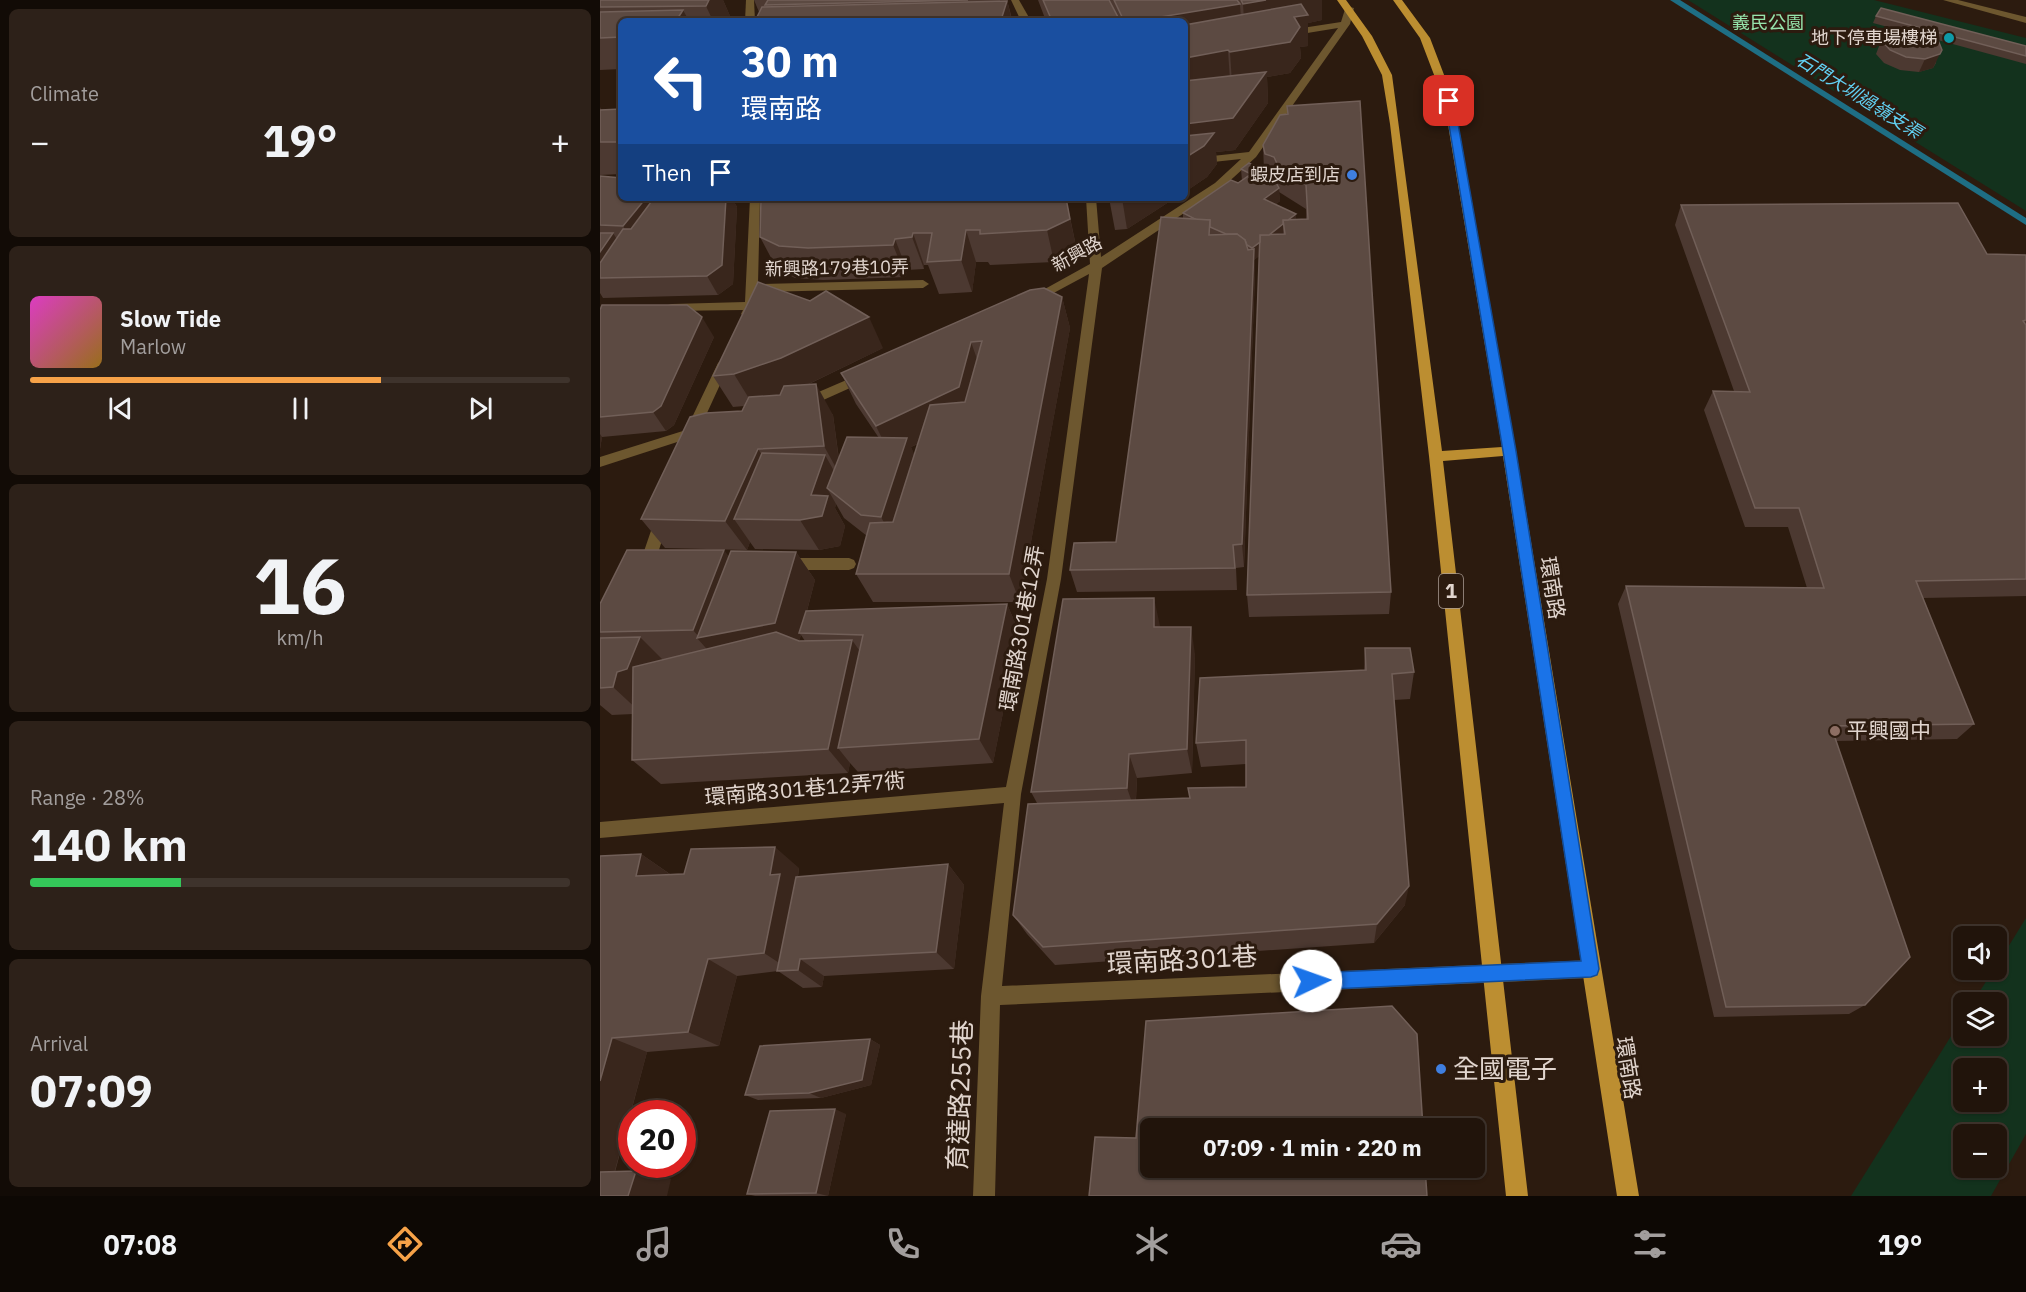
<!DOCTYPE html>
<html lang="en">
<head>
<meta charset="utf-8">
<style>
	:root { --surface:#21140b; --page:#2d2119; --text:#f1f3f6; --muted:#a29e9d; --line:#3e332c; --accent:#f6a248 }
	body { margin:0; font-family:"IBM Plex Sans","Noto Sans TC",sans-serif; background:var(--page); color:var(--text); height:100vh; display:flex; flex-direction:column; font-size:22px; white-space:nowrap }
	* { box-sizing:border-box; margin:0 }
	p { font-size:20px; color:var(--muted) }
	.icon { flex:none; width:33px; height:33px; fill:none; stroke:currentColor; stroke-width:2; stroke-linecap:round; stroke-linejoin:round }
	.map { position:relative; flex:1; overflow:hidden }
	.side { display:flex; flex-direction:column; gap:9px; padding:9px; background:#120b06; width:600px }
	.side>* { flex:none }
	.banner { position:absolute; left:18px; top:18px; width:570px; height:183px; border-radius:9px; box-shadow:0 2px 4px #0004,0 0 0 2px var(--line); background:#1a4fa0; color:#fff; overflow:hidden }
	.buttons { position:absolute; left:1353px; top:926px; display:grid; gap:12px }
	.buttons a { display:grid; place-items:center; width:54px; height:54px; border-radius:9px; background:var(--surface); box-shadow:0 2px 4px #0004,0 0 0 2px var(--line); font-size:30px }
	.speed { position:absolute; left:18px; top:1100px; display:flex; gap:12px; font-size:30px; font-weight:700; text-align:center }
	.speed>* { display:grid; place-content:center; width:78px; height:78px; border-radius:50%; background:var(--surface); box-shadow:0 2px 4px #0004,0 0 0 2px var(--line); line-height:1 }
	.speed .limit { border:9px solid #d22; background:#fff; color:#111 }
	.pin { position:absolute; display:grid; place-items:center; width:51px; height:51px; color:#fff; margin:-26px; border-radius:12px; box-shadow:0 3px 9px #0006 }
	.me { position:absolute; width:66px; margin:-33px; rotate:87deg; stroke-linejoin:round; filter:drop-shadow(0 0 4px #0008) }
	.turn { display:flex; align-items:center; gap:21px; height:126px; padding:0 24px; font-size:27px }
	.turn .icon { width:78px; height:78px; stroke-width:2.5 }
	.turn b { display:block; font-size:42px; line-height:51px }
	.then { display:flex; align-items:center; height:57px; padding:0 24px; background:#0003; gap:12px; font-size:22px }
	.big { font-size:45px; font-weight:700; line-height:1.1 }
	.side .tile { flex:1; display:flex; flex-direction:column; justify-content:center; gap:9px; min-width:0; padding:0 21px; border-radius:9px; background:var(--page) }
	.side .dial { align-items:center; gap:0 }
	.dial b { font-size:78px; line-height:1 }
	.song { display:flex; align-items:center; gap:18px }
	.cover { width:72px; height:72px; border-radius:9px; background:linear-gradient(135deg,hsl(310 70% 55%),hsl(40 70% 35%)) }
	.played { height:6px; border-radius:3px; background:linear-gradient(90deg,var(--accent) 65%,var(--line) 65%) }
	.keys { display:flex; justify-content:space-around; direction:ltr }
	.heat { display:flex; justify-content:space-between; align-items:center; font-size:33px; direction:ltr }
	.charge { height:9px; border-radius:4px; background:linear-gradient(90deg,#34c759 28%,var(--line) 0) }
	.trip { position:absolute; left:540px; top:1118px; width:345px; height:60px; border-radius:9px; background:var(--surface); box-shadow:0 2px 4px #0004,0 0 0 2px var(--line); font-weight:700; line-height:60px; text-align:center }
	.tab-bar { display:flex; height:96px; justify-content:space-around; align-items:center; background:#0d0804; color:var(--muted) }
	.tab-bar .icon { width:42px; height:42px }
	.tab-bar .current { color:var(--accent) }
	.tab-bar b { font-size:27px; color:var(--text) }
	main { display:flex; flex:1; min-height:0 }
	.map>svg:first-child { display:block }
	.green { fill:#13321d; fill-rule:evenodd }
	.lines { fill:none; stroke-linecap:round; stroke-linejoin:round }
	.stream { fill:#1e6e84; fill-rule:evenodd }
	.minor { fill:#6d572f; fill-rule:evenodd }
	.major { fill:#bc8e31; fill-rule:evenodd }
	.wall { fill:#4c3931; fill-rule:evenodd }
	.shaded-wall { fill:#39261c }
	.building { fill:#5c4a42; stroke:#715f58; stroke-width:1.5 }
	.route { fill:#1a73e8; stroke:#114b97; stroke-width:1.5 }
	.culture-dot { fill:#0f9aa8; stroke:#2c1b0f; stroke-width:2 }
	.shop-dot { fill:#3f7fe0; stroke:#2c1b0f; stroke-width:2 }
	.education-dot { fill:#8d6e63; stroke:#2c1b0f; stroke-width:2 }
	.labels { text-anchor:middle; stroke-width:6; stroke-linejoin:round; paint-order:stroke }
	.far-park-label { font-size:18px; fill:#96e5ac; stroke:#2c1b0f }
	.far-poi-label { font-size:18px; fill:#e1d5ce; stroke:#2c1b0f; text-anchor:end }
	.far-water-label { font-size:18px; font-style:italic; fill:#61d1f3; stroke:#2c1b0f }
	.far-street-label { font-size:18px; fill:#e1d5ce; stroke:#2c1b0f }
	.shield { fill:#2c1b0f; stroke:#ab9d95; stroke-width:1.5 }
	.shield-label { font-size:20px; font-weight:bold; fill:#e1d5ce }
	.street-label { font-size:21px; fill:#e1d5ce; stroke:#2c1b0f }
	.poi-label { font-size:21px; fill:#e1d5ce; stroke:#2c1b0f; text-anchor:start }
	.near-street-label { font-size:26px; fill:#e1d5ce; stroke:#2c1b0f }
	.near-poi-label { font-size:26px; fill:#e1d5ce; stroke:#2c1b0f; text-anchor:start }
</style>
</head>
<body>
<main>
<section class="side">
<div class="tile"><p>Climate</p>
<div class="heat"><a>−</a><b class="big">19°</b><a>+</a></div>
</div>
<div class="tile">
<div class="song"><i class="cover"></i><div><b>Slow Tide</b><p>Marlow</p></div></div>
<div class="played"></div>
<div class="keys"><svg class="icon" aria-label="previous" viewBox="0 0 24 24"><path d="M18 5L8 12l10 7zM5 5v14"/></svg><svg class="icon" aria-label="pause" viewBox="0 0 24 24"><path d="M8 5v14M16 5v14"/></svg><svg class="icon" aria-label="next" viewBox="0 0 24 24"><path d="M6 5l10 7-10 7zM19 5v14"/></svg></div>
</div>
<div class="tile dial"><b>16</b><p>km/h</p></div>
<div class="tile"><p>Range · 28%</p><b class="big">140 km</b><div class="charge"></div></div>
<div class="tile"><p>Arrival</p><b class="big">07:09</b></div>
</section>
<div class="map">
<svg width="1426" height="1196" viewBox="0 0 1426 1196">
	<rect width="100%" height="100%" fill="#2c1b0f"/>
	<g class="green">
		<polygon points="1088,0 1274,0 1426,38 1426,211"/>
		<path d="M1426,918V1134L1391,1196H1251L1363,1017L1364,1035H1396V1002H1373L1394,969H1396L1397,965ZM1364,1068H1396V1101H1364ZM1364,1134H1396V1167H1364Z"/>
	</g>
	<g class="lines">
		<polygon class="stream" points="1070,0 1080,0 1426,218 1426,225"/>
		<g class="minor">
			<polygon points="146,0 154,0 155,21 145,21"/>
			<polygon points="411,0 419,0 431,21 421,21"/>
			<polygon points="1343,0 1358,0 1426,17 1426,23"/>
			<polygon points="746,6 754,8 750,24 656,157 623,187 502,268 461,579 421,794 402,986 991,960 998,962 1000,969 998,976 991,978 400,1005 395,1196 373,1196 381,996 404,803 0,838 0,822 406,787 447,579 489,274 435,303 431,304 425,300 490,264 486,198 496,198 501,257 615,183 641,159 585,165 585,159 649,152 738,28 689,36 684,33 689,30 741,22"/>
			<polygon points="150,198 160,198 158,284 323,280 329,284 323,288 157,292 157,306 151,317 147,318 141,314 143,310 68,311 68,305 72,304 145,302"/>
			<polygon points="124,359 130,363 101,426 107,430 105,433 0,467 0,457 86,430 118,363"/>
			<polygon points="265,372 271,376 270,379 210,406 205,408 198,403 200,400"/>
			<polygon points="62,513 67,515 69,519 56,559 58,563 56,567 42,567 40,563 55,519 57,515"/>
			<polygon points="186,558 249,558 254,560 256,564 254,568 249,570 186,570 181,568 179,564 181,560"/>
		</g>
		<polygon class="major" points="737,0 746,0 772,36 792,75 842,451 902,447 844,101 820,38 793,0 802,0 830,38 854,101 916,451 1039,1196 1017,1196 903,456 843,461 928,1196 906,1196 829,456 790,124 782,75 762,36"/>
	</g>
	<g class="wall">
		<polygon points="0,0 123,0 130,16 128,21 21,21 21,69 0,70"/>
		<polygon points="154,0 407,0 412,19 159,12"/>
		<polygon points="438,0 722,0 722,20 708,23 708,46 700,47 701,58 690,73 667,77 668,103 635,150 616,152 617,164 607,177 585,192 585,21 446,21"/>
		<polygon points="1276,16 1426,46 1426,64 1338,40 1336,63 1333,68 1319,72 1300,70 1284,63 1276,54 1283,36 1299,30 1273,23"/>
		<path d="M760,101L791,592L789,614L649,617L647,595L659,256L654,260L655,273L644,567L636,568L637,590L477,592L470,570L516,542L583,219V213L642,181L641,169L664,171L663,145L687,114V106ZM679,192L706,209V219L696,220L675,205L680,201Z"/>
		<polygon points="0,107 1,110 21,109 21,174 0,175"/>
		<polygon points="0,176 21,198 132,198 137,207 133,284 118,295 3,298 0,293"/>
		<polygon points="466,198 477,251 454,262 390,265 388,262 376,262 372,292 339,294 328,265 324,265 324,269 307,270 306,277 223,280 195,278 177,269 160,237"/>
		<polygon points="509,198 575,198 527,229 515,230"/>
		<polygon points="1081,205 1387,254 1426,255 1426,596 1323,598 1374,724 1357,739 1236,741 1265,1005 1249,1014 1114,1017 1018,604 1026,586 1207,588 1188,527 1145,527 1104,410 1113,391 1134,391 1075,225"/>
		<path d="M462,297L470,328L420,602H273L256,574L267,536L244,518L236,504L235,508L245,526L240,546L219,550L155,549L150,542L147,550L65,548L41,519L142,411L144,406L133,407L113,376L283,348L207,385L233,415L239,459L279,438L256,404L241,373ZM318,444L314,455L311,447Z"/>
		<polygon points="0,310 114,337 74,425 66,431 2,437 0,449"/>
		<path d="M196,552L215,580L207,611L407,604L419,632L393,763L258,772L250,763L248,773L61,784L32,760L33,714L12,715L0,705V604L129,556ZM201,635L205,641H199Z"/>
		<polygon points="560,627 595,654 592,773 537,778 536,800 590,798 646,787 646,764 601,767 596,743 764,670 765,648 814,672 810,699 794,700 805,905 774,943 455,965 427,934 413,915 437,803 431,792"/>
		<polygon points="41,854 70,874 199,868 198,877 348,864 364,885 354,969 224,976 222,987 203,988 178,971 137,976 119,1046 47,1052 15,1172 36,1171 71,1179 0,1196 0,856"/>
		<polygon points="270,1039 280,1045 271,1085 221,1098 158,1100 145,1095"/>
		<polygon points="246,1114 228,1196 155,1196 147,1194"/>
	</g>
	<g class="shaded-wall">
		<polygon points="109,0 123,0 130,16 128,21 113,21 106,6"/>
		<polygon points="400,0 407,0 412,21 401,20 403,14"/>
		<polygon points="666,0 722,0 722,20 708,23 708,46 700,47 701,58 690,73 667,77 668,103 635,150 616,152 617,164 607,177 585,192 585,124 632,83 630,52 645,35 643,4"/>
		<polygon points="640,4 642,35 585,44 585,21 536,21"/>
		<polygon points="83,10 89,21 76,21"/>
		<polygon points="628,50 630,81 585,90 585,58"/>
		<polygon points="1342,50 1333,68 1319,72 1325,59"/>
		<polygon points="679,188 680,201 664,213 664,199"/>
		<polygon points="46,198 69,198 35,246 23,226"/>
		<polygon points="126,198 132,198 137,207 133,284 118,295 107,276"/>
		<polygon points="522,198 575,198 527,229"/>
		<polygon points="467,205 477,251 454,262 447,230"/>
		<polygon points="696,214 696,228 683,224"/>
		<polygon points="683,224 683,238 654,260 655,273 644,567 642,544 653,261 652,248"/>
		<polygon points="366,230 376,262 372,292 361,260"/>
		<polygon points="13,233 25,252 0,278 0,252"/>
		<polygon points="313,233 324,265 324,269 312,237"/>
		<polygon points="295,239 307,270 306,277 293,245"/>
		<polygon points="462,297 470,328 420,602 409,574"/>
		<polygon points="102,317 114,337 74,425 66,431 53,412"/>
		<polygon points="269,317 283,348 198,389 153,405 134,374"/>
		<polygon points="371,342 382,373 371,418 311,447 321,469 297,546 281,517 291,457 276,426"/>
		<polygon points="216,384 233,415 241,477 224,446"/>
		<polygon points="0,434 2,437 0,449"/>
		<polygon points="158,449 178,479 134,519 150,542 147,550 125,521"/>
		<polygon points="225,455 242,485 227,488 236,504 235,508 245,526 240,546 219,550 200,520 211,495"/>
		<polygon points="124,550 146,579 196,552 215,580 201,633 199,633 201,635 196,650 121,665 97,638 99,637 93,630"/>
		<polygon points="554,598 560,626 560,655 554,627"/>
		<polygon points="407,604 419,632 393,763 379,739"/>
		<polygon points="591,627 595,654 592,773 587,749"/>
		<polygon points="40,637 67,664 41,713 13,687 17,672"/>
		<polygon points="252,640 271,667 238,748 250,763 248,773 228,749"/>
		<polygon points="529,754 537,778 535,811 527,788"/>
		<polygon points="175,847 199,868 196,887 190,970 164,953 170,875"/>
		<polygon points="41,854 71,875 36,876"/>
		<polygon points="348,864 364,885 354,969 336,952"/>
		<polygon points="809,886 805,905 774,943 777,924"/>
		<polygon points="108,959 137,976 119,1046 88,1032"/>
		<polygon points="200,959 224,976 222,987 198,970"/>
		<polygon points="12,1038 47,1052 12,1181 0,1178 0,1081"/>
		<polygon points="270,1039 280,1045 271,1085 221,1098 209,1093"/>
		<polygon points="235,1109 246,1114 228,1196 216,1193"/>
		<polygon points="36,1171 71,1179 67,1196 28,1196"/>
	</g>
	<g class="building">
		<polygon points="0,0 109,0 106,6 0,7"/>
		<polygon points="168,0 368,0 165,5"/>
		<polygon points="443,0 509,0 520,21 452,21"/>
		<polygon points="514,0 637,0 640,4 536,21 524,21"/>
		<polygon points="641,0 666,0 643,4"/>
		<polygon points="407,1 401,20 418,19 418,21 155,21 162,7"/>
		<polygon points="701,4 708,15 694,17 700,27 690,42 630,52 628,50 585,58 585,25"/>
		<polygon points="1281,8 1426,46 1426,56 1276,16"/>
		<polygon points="83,10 76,21 21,21 21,37 0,38 0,12"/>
		<polygon points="1300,29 1330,35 1338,40 1342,50 1340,54 1325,59 1306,57 1290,50 1282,41 1283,36 1287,33"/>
		<polygon points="666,72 633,118 585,124 585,81"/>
		<polygon points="760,101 791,592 647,595 660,235 685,234 683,220 708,219 706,185 679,168 674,157 665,154 663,145 680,115 688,114 687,106"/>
		<polygon points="21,109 21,142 0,142 0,110"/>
		<polygon points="614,133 604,146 585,158 585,136"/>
		<polygon points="649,163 671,174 679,188 664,199 696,214 688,220 683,220 683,224 669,235 660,235 660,242 652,248 647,245 645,240 637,234 626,234 610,227 610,220 597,220 583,213 631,180 638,183 651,174 641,169"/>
		<polygon points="0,176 21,178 21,198 46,198 23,226 0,225"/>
		<polygon points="54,198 126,198 122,265 107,276 0,278 0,263 23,229 31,229"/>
		<polygon points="161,198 466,198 470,219 447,230 380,234 380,230 366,230 361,260 327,262 332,233 313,233 312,237 295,239 293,245 208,248 179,246 160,237"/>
		<polygon points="1358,203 1387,254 1426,255 1426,320 1423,321 1426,325 1426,579 1316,581 1374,724 1231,726 1310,957 1265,1005 1126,1007 1026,586 1224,588 1199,508 1155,508 1113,391 1150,392 1081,205"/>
		<polygon points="561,217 610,220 609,235 637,234 645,240 648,250 654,249 642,544 633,545 635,568 470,570 474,543 516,542"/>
		<polygon points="0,233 13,233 0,252"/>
		<polygon points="158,282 210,301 226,291 269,317 181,358 134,374 113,376"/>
		<polygon points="444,288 462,297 409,574 256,574 270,523 293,522 330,405 365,402 382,341 371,342 359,387 276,426 241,373 430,290"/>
		<polygon points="2,305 87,305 102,317 61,406 53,412 0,417 0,310"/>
		<polygon points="216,384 224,446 158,449 125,521 41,519 90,417 106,413 142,411 149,397 180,395 184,386"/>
		<polygon points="247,437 307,438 281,517 261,515 227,488"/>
		<polygon points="162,453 225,455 211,495 228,496 222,516 200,520 134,519"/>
		<polygon points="27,550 124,550 93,630 0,632 0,604"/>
		<polygon points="131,551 196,552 175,623 97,638"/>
		<polygon points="554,598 554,627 591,627 587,749 529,754 527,788 431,792 463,599"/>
		<polygon points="407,604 379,739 238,748 263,635 199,633 206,611"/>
		<polygon points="176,632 199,641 252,640 228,749 32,760 33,667"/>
		<polygon points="40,637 27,669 17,672 13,687 0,688 0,638"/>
		<polygon points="765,648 810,648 814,672 792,674 809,886 777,924 443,947 413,915 428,804 590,798 588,788 646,787 646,740 596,743 600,678 766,670"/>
		<polygon points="175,847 170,875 180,874 164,953 108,959 88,1032 12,1038 0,1081 0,856 41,854 36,876 84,874 91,849"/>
		<polygon points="348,864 336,952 200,959 198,970 177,971 196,877"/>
		<polygon points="792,1006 817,1034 823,1128 550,1128 550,1167 825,1167 827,1196 489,1196 495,1137 536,1138 546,1021"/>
		<polygon points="270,1039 262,1080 209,1093 145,1095 160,1046"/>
		<polygon points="235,1109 216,1193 147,1194 170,1111"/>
		<polygon points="36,1171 28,1196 0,1196 0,1172"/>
	</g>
	<polygon class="route" points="849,98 854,101 916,451 999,969 997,975 991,977 711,990 705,988 703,981 705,975 711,973 981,961 903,451 845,101"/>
	<circle class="culture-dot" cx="1349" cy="38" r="6"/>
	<g class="shop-dot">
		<circle cx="752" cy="175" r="6"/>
		<circle cx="841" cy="1069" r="6"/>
	</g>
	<circle class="education-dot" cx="1235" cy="731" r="6"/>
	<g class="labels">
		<g class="far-park-label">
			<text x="1168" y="29">義民公園</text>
		</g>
		<g class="far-poi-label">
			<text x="1337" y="44">地下停車場樓梯</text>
			<text x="740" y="181">蝦皮店到店</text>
		</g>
		<g class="far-water-label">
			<text transform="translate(1259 96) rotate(32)" y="6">石門大圳過嶺支渠</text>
		</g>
		<g class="far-street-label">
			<text transform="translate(477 254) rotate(-29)" y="6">新興路</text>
			<text transform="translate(237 268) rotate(-1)" y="6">新興路179巷10弄</text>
		</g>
		<rect class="shield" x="839" y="574" width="24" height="34" rx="4.5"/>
		<g class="shield-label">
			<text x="851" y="598">1</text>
		</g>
		<g class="street-label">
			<text transform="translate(952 588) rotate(81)" y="7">環南路</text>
			<text transform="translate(422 628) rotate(-80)" y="7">環南路301巷12弄</text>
			<text transform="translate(205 789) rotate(-5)" y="7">環南路301巷12弄7衖</text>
			<text transform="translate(1028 1068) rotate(81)" y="7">環南路</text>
		</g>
		<g class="poi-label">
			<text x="1247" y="738">平興國中</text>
		</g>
		<g class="near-street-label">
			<text transform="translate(582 960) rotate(-3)" y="9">環南路301巷</text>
			<text transform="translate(360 1095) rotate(-88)" y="9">育達路255巷</text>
		</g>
		<g class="near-poi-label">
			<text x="853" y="1078">全國電子</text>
		</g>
	</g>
</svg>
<div class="buttons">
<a><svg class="icon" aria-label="sound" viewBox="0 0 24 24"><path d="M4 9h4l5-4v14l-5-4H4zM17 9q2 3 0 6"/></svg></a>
<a><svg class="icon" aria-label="layers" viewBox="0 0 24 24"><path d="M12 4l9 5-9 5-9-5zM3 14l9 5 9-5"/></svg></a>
<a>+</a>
<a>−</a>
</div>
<div class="speed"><div class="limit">20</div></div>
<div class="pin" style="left:849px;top:101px;background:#d93025"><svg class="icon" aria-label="arrive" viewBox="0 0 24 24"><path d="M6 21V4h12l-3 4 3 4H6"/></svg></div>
<svg class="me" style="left:711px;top:981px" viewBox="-20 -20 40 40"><circle r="19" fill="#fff"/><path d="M0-13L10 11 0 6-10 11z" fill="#1a73e8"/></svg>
<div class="trip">07:09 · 1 min · 220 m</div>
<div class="banner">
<div class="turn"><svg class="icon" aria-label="left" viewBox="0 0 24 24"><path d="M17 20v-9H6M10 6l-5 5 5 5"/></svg><div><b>30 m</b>環南路</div></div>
<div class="then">Then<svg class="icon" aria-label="arrive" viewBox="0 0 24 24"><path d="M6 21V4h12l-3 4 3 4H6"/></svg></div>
</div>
</div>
</main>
<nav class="tab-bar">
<b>07:08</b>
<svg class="icon current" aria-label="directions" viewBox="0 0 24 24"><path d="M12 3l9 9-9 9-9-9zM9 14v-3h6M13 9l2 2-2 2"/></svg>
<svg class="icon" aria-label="music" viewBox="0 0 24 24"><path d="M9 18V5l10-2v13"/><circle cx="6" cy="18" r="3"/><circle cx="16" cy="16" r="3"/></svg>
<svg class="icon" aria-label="phone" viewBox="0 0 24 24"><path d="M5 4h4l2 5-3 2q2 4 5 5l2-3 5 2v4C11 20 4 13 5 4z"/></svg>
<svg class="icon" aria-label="climate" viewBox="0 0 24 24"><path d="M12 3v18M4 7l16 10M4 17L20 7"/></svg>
<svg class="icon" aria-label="car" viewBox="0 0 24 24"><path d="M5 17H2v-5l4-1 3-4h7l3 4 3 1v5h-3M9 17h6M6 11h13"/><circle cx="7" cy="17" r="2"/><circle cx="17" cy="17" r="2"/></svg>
<svg class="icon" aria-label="filters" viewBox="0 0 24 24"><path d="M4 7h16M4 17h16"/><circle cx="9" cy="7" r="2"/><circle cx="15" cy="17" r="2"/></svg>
<b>19°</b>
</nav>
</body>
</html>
